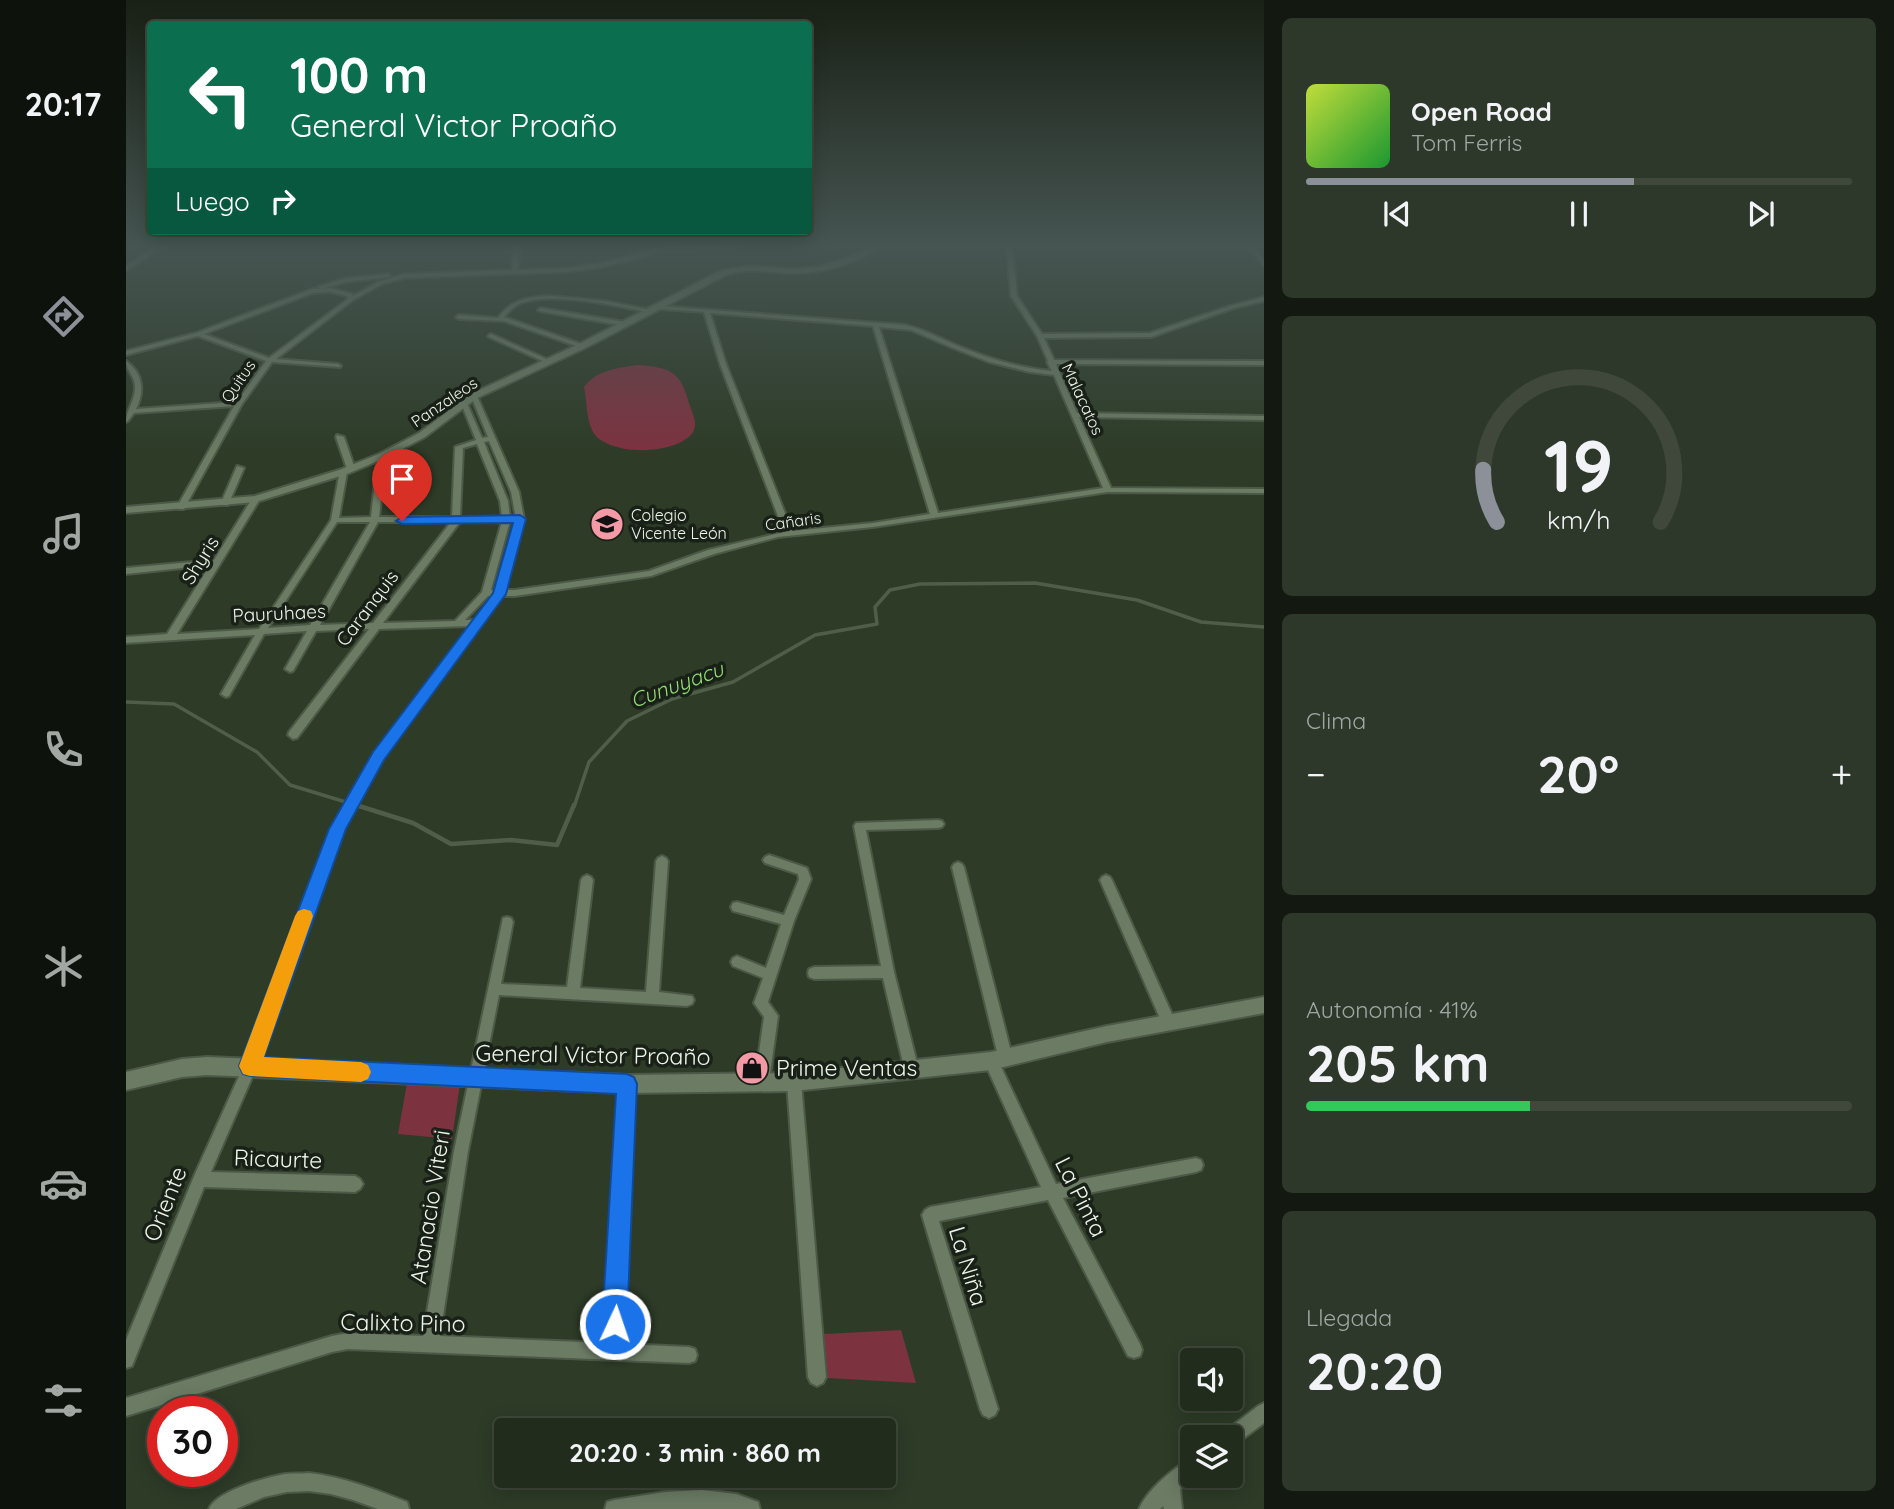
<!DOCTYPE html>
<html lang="es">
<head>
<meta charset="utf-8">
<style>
	:root { --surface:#222c1d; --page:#2e382a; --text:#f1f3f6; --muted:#a2a7a4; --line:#3f483b; --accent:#8c9099 }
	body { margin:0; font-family:Quicksand,sans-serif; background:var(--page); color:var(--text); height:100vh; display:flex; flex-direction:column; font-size:26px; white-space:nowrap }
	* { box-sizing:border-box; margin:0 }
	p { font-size:23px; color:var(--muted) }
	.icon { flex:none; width:38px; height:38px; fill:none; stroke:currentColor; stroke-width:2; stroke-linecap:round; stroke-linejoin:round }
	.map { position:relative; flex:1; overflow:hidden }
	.details { display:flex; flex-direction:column; gap:18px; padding:18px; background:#131810; width:630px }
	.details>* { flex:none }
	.hud { position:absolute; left:21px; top:21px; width:665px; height:214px; border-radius:7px; box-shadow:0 4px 18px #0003,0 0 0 2px var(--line); background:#0b6e4f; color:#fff; overflow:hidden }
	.buttons { position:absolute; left:1054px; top:1348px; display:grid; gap:14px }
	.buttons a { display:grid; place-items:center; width:63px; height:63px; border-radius:7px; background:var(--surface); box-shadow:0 4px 18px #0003,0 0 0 2px var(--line); font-size:35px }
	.speed { position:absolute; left:21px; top:1396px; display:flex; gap:14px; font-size:35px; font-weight:700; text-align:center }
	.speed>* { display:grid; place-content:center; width:91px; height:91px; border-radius:50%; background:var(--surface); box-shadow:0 4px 18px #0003,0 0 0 2px var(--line); line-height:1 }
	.speed .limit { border:10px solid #d22; background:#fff; color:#111 }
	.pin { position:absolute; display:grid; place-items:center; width:60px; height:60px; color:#fff; margin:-72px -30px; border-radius:50% 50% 50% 0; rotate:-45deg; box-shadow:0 0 7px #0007 }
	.pin .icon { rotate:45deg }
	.me { position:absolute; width:77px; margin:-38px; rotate:3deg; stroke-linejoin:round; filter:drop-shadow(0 0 5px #0008) }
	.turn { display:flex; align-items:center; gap:24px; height:147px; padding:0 28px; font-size:32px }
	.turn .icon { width:91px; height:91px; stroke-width:2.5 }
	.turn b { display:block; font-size:49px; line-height:60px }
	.then { display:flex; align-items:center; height:66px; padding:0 28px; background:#0003; gap:14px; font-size:26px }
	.big { font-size:52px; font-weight:800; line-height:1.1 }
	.details .tile { flex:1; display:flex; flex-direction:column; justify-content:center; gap:10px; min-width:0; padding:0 24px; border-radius:10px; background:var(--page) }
	.details .dial { align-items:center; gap:0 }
	.dial svg { height:182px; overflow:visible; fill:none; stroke:var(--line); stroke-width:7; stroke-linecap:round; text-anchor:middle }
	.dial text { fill:var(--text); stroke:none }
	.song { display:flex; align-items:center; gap:21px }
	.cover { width:84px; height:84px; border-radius:10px; background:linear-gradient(135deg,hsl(70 70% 55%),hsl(130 70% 35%)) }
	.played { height:7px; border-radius:4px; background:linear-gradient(90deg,var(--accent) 60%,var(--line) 60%) }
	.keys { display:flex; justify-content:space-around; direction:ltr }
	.heat { display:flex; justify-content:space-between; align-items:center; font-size:38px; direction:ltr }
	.charge { height:10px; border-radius:5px; background:linear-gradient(90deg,#34c759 41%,var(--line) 0) }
	.trip { position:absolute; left:368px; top:1418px; width:402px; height:70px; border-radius:7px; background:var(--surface); box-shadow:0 4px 18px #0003,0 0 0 2px var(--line); font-weight:800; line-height:70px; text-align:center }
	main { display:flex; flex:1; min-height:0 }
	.tab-bar { display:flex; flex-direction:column; width:126px; justify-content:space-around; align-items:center; background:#0e120c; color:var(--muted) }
	.tab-bar .icon { width:49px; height:49px }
	.tab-bar .selected { color:var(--accent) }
	.tab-bar b { font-size:32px; color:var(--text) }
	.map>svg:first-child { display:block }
	.green { fill:#7d3240 }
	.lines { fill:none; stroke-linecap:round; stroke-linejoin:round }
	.stream-far1 { stroke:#505e49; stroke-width:3.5 }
	.stream { stroke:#505e49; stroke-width:4.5 }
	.minor-casing { stroke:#4d5947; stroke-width:4 }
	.tertiary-casing { stroke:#4d5947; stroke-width:4 }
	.minor { fill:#6b7b64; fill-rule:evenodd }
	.tertiary { fill:#6b7b64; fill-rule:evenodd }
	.route { fill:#1a73e8; stroke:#114b97; stroke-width:2 }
	.slow { fill:#f59e0b }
	.labels { text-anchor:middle; stroke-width:7; stroke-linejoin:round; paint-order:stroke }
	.far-street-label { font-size:16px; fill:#ecf5e8; stroke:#192017 }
	.far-poi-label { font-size:16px; fill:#ecf5e8; stroke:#192017; text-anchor:start }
	.street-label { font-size:19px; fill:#ecf5e8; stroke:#192017 }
	.water-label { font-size:21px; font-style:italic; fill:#93dd72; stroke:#192017 }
	.near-street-label { font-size:23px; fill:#ecf5e8; stroke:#192017 }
	.near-poi-label { font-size:23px; fill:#ecf5e8; stroke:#192017; text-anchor:start }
</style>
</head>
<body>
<main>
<nav class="tab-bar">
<b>20:17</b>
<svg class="icon selected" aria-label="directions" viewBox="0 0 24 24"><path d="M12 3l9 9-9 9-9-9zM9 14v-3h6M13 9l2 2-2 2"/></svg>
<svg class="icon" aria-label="music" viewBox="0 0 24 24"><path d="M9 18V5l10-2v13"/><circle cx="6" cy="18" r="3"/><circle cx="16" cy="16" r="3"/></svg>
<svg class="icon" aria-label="phone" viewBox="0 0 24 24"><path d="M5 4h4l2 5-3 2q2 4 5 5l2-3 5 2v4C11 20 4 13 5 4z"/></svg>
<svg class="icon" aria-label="climate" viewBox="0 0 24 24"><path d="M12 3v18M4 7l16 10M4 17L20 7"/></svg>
<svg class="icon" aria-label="car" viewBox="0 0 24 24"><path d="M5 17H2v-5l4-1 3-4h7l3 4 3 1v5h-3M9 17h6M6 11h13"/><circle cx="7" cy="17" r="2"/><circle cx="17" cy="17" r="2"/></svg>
<svg class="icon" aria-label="filters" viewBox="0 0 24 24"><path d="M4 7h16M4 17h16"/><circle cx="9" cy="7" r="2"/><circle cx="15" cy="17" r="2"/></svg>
</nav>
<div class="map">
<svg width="1138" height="1509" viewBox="0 0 1138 1509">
	<rect width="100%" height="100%" fill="#2d3b27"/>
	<g class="green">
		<path d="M512,365C548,368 554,372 564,406C567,415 572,423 567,432C552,456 478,457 466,430C460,418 461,400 458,387C471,370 491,368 512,365Z"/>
		<polygon points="281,1083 334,1084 326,1139 272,1134"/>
		<polygon points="775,1330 790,1383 702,1378 698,1334"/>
	</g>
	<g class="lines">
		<g class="stream-far1">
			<polyline points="0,702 48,704 131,752 164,785 236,807"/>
			<polyline points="448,807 463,762 501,721 546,699 607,682 689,635 751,624 749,607 764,590 794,584 909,583 1011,600 1075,622 1138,627"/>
		</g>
		<polyline class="stream" points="230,805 287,823 325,844 385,840 431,845 448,805"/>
		<defs>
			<g id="minor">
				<path d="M388,243H394L392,270L441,268L477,263L538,247L639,243L636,245L538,251L477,267L441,272L278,278L256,284L227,300L150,359L212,364L215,366L214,367L146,362L116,404L59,507L58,509H52L51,507L108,406L8,413L2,421L0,422C0,410 9,401 9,388C10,377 0,371 0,361C17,373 19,391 10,409L111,402L140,361L72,336L0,355V351L70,333L186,289L204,288L226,294L227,296L252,282L278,274L386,270ZM204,292L221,296L222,299L143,358L78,334L187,293Z"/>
				<path d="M880,243H886L891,296L916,334L1024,333L1104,306L1138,297V301L1108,308L1025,337L918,338L928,360L1138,361V365L930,364L951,413L1138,416V420L953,417L985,488L1138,489V493L982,492L747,527L652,537L588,554L525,576L389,596H376L256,759L218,829L131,1066L85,1172L229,1176L234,1179L237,1184L234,1189L229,1192L78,1187L6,1366L0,1368V1340L69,1174L118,1065L206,829L248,754L344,626L253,629L171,738L167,739L162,735L163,732L243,629L190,631L167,671L164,672L159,669L181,631L138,634L103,696L100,697L95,694L129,635L0,643V637L41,634L84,565L0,574V568L88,560L127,497H133L134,499L51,634L133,629L205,520L214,470L221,472L213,518L245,517L252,456L256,454L260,456L253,517H326L329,447L350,440L335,403L336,402L341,403L356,438L362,437L345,396L348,394L351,396L393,492L398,519L378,590H389L523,571L582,550L658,532L594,364L578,312L535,309L533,308V306L779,325C798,329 813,338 830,345C861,358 893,368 926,371L921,362L922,361L911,336L885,296ZM584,313L747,326L804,514L747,523L666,531L600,364ZM753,327L785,330L827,348L863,362L904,372L928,375L977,488L812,513ZM363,441L385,492L390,519L370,590H365L384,521L389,519L384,517L382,501L358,442ZM351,444L374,501L376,517H334L337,448ZM376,521L356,592L329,621L257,623L334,522ZM211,522H244L184,625L142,628ZM252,522H325L247,623L194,625ZM362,596H367L349,620H339Z"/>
				<polygon points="1119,243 1125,243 1138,260 1138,266"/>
				<polygon points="262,274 264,275 264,277 220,282 195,289 192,287 220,278"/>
				<path d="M425,296L479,301L529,311L526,313C492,306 427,291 395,303C388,306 383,311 378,317L458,345L459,346L456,348L378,321L333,319L330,317L333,315L372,318C385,299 403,297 425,296Z"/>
				<polygon points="415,308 499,322 502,324 499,326 413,311 412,310"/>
				<polygon points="365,334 425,361 426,362 421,363 363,337 362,336"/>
				<polygon points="211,435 218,437 229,469 228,471 221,469 210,437"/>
				<polygon points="111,466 118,468 103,503 102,505 96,505 95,503"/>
				<polygon points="812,820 816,821 818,824 816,827 812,828 740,830 768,972 793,1071 791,1076 786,1078 781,1076 779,1071 757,978 688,979 683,977 682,973 683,969 688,967 755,966 728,826 730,823"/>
				<polygon points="643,855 681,868 685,879 668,921 642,1002 652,1016 643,1081 641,1086 636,1088 631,1086 629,1081 638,1017 628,1003 637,978 607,966 605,962 607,958 611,956 640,968 655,924 611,912 607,911 605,907 607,903 611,902 658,915 673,879 672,874 639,863 637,860 639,857"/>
				<polygon points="536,856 540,858 542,861 533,992 566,996 568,1000 566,1004 561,1006 373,995 342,1151 314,1336 479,1343 494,1084 496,1079 501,1077 506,1079 508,1084 496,1344 563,1347 569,1349 571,1355 569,1361 563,1363 222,1349 206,1352 0,1416 0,1398 206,1336 222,1333 297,1336 328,1151 377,918 381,917 385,918 387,922 375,984 441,987 455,880 457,877 461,875 465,877 467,880 454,988 520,992 530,861 532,858"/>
				<polygon points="832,862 836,864 838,867 886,1056 884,1061 879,1063 874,1061 872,1056 826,867 828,864"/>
				<polygon points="980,875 984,877 986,880 1050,1023 1048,1027 1043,1029 1038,1027 1036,1023 974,880 976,877"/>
				<polygon points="865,1054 870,1056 930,1184 1070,1158 1075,1160 1077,1165 1075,1170 1070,1172 937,1198 1014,1344 1016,1350 1014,1356 1008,1358 1002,1356 922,1200 813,1221 872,1409 869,1415 863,1418 857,1415 854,1409 796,1215 799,1210 804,1207 915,1187 858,1061 860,1056"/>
				<polygon points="668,1075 673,1077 675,1082 700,1377 697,1383 691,1386 685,1383 682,1377 661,1082 663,1077"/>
				<polygon points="1138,1403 1138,1423 1110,1444 1104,1447 1104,1437 1096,1437 1098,1432 1132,1406"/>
				<path d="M1066,1459V1475H1071L1054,1489L1056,1509H1038L1037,1506L1034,1509H1013C1020,1492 1048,1466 1066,1459Z"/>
				<path d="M183,1473C218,1477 248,1489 281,1502L283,1509H252L227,1500L205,1494L183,1491L161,1492L138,1497L110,1509H83C90,1491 141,1477 159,1474C167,1473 175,1474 183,1473Z"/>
				<polygon points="576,1490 610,1494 632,1502 634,1509 479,1509 481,1502 488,1500 539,1492"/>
			</g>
			<g id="tertiary">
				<polygon points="35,243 43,243 0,271 0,266"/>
				<path d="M751,243H759C733,264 694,275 660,273C640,272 620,268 600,275L459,348L351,398L299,437L259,458L221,474L130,502L0,513V507L129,496L213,470L253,454L293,433L345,394L453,344L594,271L623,266L668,269L692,267L723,257Z"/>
				<polygon points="1138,997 1138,1013 981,1042 865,1070 668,1091 501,1093 81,1075 56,1077 0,1090 0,1072 56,1059 81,1057 501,1075 668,1073 865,1052 981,1026"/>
			</g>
		</defs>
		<use href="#minor" class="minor-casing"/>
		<use href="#tertiary" class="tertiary-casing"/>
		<use href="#minor" class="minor"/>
		<use href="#tertiary" class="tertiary"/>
	</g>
	<linearGradient id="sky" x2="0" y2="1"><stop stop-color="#192015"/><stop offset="0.54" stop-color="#465552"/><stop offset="1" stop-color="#465552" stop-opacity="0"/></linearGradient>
	<rect width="1138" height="454" fill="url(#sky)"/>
	<polygon class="route" points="394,515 400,519 380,594 258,760 220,829 138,1057 501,1074 508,1077 511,1084 501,1324 498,1333 489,1337 480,1333 476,1324 490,1094 124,1076 117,1074 113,1066 203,829 247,752 367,593 387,523 276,524 270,521 276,517"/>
	<polygon class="slow" points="178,909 185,911 187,916 138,1057 235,1062 242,1065 245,1072 242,1079 235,1082 124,1076 117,1074 113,1066 169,916 172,911"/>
	<defs>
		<symbol id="school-disc" viewBox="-11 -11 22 22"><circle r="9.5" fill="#f49aa6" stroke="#192017"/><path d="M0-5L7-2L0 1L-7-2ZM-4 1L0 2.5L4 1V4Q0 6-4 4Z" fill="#111"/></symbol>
		<symbol id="shop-disc" viewBox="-11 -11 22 22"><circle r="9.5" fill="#f49aa6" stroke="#192017"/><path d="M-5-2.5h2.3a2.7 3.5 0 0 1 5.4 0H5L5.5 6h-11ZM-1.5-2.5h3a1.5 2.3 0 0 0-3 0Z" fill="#111"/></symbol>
	</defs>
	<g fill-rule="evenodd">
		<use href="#school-disc" x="462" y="505" width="38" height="38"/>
		<use href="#shop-disc" x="607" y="1049" width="38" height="38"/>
	</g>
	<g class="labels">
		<g class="far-street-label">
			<text transform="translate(112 381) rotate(-56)" y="6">Quitus</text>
			<text transform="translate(957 399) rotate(65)" y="6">Malacatos</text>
			<text transform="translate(318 402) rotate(-34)" y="6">Panzaleos</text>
			<text transform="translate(667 521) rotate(-8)" y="6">Cañaris</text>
		</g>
		<g class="far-poi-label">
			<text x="505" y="521">Colegio<tspan x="505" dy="18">Vicente León</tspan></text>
		</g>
		<g class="street-label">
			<text transform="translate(74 560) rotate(-58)" y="7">Shyris</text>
			<text transform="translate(241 608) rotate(-53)" y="7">Caranquis</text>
			<text transform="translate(153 613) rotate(-3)" y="7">Pauruhaes</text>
		</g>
		<g class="water-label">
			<text transform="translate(551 685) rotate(-20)" y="7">Cunuyacu</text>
		</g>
		<g class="near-street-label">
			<text transform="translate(467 1055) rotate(1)" y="8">General Victor Proaño</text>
			<text transform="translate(152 1159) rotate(2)" y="8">Ricaurte</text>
			<text transform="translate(955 1197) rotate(63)" y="8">La Pinta</text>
			<text transform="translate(39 1204) rotate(-68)" y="8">Oriente</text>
			<text transform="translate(304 1207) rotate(-81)" y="8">Atanacio Viteri</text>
			<text transform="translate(842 1266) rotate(73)" y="8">La Niña</text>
			<text transform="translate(277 1323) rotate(1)" y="8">Calixto Pino</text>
		</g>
		<g class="near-poi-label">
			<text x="650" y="1076">Prime Ventas</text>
		</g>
	</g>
</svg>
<div class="buttons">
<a><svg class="icon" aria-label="sound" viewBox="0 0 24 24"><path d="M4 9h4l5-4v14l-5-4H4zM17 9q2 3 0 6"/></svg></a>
<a><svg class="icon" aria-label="layers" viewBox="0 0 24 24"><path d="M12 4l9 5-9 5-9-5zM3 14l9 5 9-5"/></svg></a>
</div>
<div class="speed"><div class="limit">30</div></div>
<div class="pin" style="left:276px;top:521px;background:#d93025"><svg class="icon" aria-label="arrive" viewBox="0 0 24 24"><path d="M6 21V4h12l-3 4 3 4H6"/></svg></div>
<svg class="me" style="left:489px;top:1324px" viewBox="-20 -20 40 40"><circle r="17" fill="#1a73e8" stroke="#fff" stroke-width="3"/><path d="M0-11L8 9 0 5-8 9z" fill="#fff"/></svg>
<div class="trip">20:20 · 3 min · 860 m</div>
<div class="hud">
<div class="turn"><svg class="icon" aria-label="left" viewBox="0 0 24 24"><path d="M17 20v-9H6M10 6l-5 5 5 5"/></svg><div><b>100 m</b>General Victor Proaño</div></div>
<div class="then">Luego<svg class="icon" aria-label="right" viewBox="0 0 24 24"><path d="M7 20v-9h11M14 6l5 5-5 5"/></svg></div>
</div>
</div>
<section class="details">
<div class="tile">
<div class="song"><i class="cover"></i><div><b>Open Road</b><p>Tom Ferris</p></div></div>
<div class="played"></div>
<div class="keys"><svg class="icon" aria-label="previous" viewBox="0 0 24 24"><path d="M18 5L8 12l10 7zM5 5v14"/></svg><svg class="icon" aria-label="pause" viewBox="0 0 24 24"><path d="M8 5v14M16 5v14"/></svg><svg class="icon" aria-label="next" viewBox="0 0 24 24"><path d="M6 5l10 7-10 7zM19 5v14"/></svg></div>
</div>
<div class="tile dial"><svg viewBox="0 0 100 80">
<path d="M14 69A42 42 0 1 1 86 69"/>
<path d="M14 69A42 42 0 0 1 8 46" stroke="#8c9099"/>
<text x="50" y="56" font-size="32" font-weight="700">19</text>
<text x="50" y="72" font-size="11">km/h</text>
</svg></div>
<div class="tile"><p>Clima</p>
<div class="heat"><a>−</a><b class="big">20°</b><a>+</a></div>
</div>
<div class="tile"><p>Autonomía · 41%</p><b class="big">205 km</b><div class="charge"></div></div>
<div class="tile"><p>Llegada</p><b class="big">20:20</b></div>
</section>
</main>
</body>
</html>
